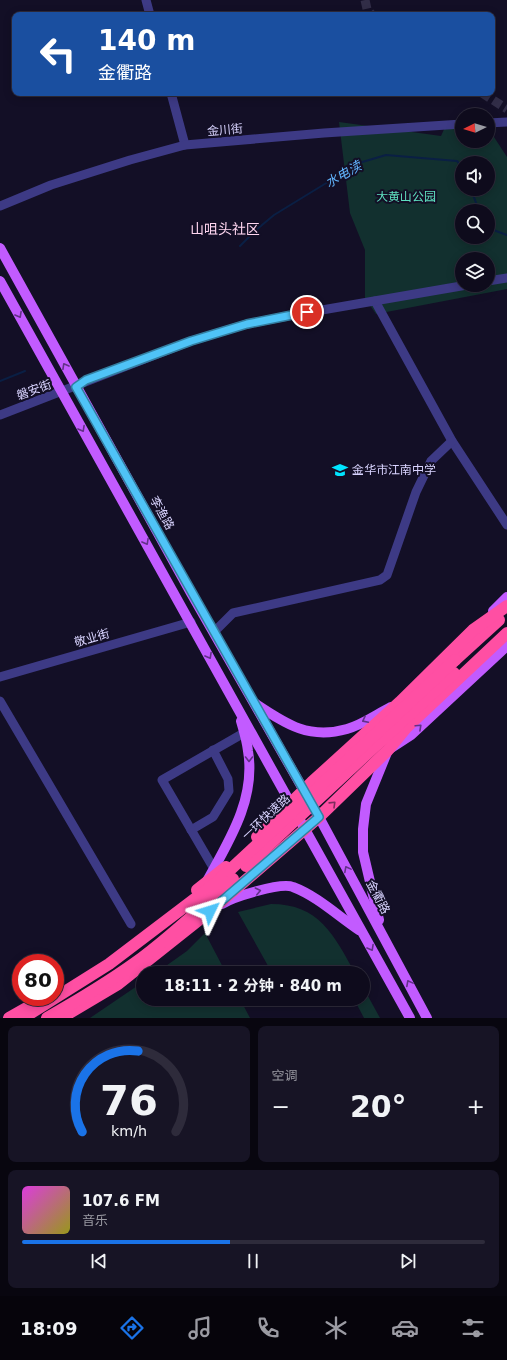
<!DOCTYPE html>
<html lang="zh">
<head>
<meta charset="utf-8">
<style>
	:root { --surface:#0e0b1c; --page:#171425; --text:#f1f3f6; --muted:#9b9ba3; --line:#2e2b3b; --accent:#1a73e8 }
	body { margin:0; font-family:"DejaVu Sans","Noto Sans SC",sans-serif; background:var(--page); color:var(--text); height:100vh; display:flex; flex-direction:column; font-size:15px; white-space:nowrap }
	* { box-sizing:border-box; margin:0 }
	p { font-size:13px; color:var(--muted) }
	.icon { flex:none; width:22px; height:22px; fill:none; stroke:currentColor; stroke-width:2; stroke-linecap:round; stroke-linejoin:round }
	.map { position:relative; height:1018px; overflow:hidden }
	.sheet { display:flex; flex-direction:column; gap:8px; padding:8px; background:#08060f; flex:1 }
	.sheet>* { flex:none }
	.banner { position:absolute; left:12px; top:12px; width:483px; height:84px; border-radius:8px; box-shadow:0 2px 10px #0003,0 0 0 1px var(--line); background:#1a4fa0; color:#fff; overflow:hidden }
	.needle { width:26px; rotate:265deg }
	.tools { position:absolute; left:455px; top:108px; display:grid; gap:8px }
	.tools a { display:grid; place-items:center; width:40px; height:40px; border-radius:50%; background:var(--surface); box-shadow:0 2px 10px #0003,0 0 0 1px var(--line); font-size:20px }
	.speed { position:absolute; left:12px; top:954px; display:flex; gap:8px; font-size:20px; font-weight:700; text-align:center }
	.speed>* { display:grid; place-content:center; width:52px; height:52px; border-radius:50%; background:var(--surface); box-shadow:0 2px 10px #0003,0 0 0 1px var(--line); line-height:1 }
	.speed .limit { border:6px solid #d22; background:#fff; color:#111 }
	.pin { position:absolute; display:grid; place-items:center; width:34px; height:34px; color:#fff; margin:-17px; border:2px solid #fff; border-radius:50%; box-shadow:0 1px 4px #0007 }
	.me { position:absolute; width:44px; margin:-22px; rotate:49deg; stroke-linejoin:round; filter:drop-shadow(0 0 3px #0008) }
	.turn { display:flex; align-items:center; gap:14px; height:84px; padding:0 20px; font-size:18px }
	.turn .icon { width:52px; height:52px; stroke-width:2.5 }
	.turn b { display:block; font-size:28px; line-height:34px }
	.big { font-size:30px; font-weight:700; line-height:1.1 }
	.sheet .card { flex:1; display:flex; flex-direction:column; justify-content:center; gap:6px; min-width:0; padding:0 14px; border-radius:8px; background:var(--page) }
	.sheet .dial { align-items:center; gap:0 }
	.dial svg { height:104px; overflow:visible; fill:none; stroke:var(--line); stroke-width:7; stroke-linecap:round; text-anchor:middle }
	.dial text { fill:var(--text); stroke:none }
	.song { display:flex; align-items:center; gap:12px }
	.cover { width:48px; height:48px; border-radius:6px; background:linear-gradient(135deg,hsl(300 70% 55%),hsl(60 70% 35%)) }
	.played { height:4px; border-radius:2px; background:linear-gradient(90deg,var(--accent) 45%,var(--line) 45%) }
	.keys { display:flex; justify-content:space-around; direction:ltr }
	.heat { display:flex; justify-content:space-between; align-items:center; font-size:22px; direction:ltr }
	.sheet .tiles { flex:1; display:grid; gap:8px; grid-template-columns:1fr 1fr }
	.card:last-child { grid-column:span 2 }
	.trip { position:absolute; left:136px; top:966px; width:234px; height:40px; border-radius:20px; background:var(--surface); box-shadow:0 2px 10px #0003,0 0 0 1px var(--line); font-weight:700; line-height:40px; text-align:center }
	.tab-bar { display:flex; height:64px; justify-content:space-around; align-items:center; background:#06040b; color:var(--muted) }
	.tab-bar .icon { width:28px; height:28px }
	.tab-bar .current { color:var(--accent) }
	.tab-bar b { font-size:18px; color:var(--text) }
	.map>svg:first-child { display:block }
	.green { fill:#12302f; fill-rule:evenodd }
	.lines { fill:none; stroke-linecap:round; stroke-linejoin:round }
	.stream { stroke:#0a1f44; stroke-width:2 }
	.minor-tunnel { stroke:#312d47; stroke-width:9; stroke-dasharray:9 4.5; stroke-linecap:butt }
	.minor { stroke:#3d3a85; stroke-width:9 }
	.major { stroke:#c25bff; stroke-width:10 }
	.highway { stroke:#ff4fa3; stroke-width:12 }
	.highway-bridge { stroke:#ff4fa3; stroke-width:12 }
	.oneway { stroke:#623188 }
	.oneway2 { stroke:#7d2c5e }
	.route-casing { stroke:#337fa1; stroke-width:10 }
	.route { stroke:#4fc3f7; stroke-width:7 }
	.labels { text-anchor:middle; stroke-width:4; stroke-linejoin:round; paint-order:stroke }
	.street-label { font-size:12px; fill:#d9d4ff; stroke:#130f26 }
	.park-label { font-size:12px; fill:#5fe0c0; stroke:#130f26 }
	.poi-label { font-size:12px; fill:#d9d4ff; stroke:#130f26; text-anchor:start }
	.water-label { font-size:13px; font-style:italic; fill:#62b6ff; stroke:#130f26 }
	.quarter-label { font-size:14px; fill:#ffd6f0; stroke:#130f26 }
</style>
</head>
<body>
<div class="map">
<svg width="507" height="1018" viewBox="0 0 507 1018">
	<rect width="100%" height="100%" fill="#130f26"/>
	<g class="green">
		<path d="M339,122L441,136L446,125L462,128V141H488V134H492L507,157V289L376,314L365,298V250L350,213ZM462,163H488V189H462ZM462,211H488V237H462ZM462,259H488V285H462Z"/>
		<path d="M271,904C319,904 334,935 355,973H340L336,967L325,973H272L238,912Z"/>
		<polygon points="205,933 226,973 156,973 187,951"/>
		<polygon points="143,982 143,999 240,999 250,1018 90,1018"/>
		<polygon points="363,987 380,1018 364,1018 354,999 363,999"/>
	</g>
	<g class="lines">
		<g class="stream">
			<polyline points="471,189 479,211"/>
			<polyline points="488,228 507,235"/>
			<polyline points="240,246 256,230 274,215 359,163 386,155 457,161 462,167"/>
			<polyline points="0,381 25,371"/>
		</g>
		<g class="minor-tunnel">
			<polyline points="365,0 367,9 372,15"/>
			<polyline points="482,93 507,109"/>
		</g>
		<g class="minor">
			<polyline points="146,0 150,15"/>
			<polyline points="171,93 185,145"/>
			<polyline points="488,123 507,122"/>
			<polyline points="0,206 51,185 130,160 185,145 324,133 462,124"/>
			<polyline points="488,281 507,278"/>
			<polyline points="375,301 452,441 507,525"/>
			<polyline points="0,415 191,341 247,324 293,315 467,285"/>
			<polyline points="214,632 233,613 380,580 387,575 416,492 431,461 452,441"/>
			<polyline points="0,677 191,622"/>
			<polyline points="0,701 131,924"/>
			<polyline points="191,830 213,817 229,791 228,779 213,750"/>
			<polyline points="214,869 162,780 249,730"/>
		</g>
		<g class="major">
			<polyline points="0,248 191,593 319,817 427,1018"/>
			<polyline points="0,281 410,1018"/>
			<polyline points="493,611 507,597"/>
			<path d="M256,704C286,724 309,740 347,729C362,725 377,714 391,707"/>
			<path d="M207,881C229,841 256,799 248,751C247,741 244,731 241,721"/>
			<path d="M222,904C233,897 281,882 293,887C317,896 338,916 359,930"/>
			<polyline points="379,920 363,852 363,829 366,804 388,750 411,735 507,646"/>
		</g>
		<g class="highway">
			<polyline points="455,660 499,620"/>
			<polyline points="257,837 312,782 400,702 473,630 507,606"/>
			<polyline points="197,890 226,867"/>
			<polyline points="9,1018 46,997"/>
			<polyline points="61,1018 118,984 210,911 319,817 388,750 406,728 507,633"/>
		</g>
		<g class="highway-bridge">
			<polyline points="246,866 454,673"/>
			<polyline points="23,1018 109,964 217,882 455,660"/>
			<path d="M47,1018C77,1001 107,983 135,963C170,938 202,907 233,879"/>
		</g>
	</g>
	<defs><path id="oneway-chevron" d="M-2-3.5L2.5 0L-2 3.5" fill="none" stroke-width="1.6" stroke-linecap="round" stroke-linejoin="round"/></defs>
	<g class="oneway">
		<use href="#oneway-chevron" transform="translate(19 315) rotate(61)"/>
		<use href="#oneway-chevron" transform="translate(65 366) rotate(-119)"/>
		<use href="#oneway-chevron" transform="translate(82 429) rotate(61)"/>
		<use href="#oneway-chevron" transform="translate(146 542) rotate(61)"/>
		<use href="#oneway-chevron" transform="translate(209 656) rotate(61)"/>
		<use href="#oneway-chevron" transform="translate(365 720) rotate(153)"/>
		<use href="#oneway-chevron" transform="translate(419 727) rotate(-43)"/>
		<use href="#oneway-chevron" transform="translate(249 759) rotate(90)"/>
		<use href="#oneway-chevron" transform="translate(347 869) rotate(-118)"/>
		<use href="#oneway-chevron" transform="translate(258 891) rotate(-13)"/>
		<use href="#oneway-chevron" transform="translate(371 948) rotate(61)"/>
		<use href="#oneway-chevron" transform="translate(409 983) rotate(-118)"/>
	</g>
	<use class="oneway2" href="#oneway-chevron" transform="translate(333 804) rotate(-44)"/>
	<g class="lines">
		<defs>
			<polyline id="route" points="210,911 319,817 76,387 86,380 191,341 247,324 307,312"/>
		</defs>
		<use href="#route" class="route-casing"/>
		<use href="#route" class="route"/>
	</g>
	<defs>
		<symbol id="school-bare" viewBox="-9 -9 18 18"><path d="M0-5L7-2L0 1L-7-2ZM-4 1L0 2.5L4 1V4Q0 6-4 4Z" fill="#00e5ff" stroke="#130f26" stroke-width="2.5" paint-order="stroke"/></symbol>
	</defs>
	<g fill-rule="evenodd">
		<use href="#school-bare" x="329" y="459" width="22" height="22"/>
	</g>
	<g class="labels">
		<g class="street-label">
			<text transform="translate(225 130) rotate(-5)" y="4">金川街</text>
			<text transform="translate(34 390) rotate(-20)" y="4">磐安街</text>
			<text transform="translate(162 513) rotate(61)" y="4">李渔路</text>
			<text transform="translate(92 638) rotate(-16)" y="4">敬业街</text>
			<text transform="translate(266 817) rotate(-43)" y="4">一环快速路</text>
			<text transform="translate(378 897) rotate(62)" y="4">金衢路</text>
		</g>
		<g class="park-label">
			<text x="406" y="201">大黄山公园</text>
		</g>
		<g class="poi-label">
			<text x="352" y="474">金华市江南中学</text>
		</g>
		<g class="water-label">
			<text transform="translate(343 174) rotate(-30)" y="5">水电渎</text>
		</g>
		<g class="quarter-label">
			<text x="225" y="234">山咀头社区</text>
		</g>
	</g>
</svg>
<div class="tools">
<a><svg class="needle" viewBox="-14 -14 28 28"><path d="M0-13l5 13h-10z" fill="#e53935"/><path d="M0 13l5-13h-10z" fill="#9b9ba3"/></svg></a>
<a><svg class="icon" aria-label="sound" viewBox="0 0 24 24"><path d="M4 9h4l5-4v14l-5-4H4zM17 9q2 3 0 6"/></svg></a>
<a><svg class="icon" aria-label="search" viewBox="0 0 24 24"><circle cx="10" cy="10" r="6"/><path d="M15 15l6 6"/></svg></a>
<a><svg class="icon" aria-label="layers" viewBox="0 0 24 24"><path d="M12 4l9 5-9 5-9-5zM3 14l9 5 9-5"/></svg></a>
</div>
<div class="speed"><div class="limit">80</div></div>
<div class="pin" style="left:307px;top:312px;background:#d93025"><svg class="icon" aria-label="arrive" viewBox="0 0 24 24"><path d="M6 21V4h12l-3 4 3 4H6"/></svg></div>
<svg class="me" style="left:210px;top:911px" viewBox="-20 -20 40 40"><path d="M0-17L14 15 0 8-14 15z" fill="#4fc3f7" stroke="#fff" stroke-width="4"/></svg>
<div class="trip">18:11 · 2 分钟 · 840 m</div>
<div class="banner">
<div class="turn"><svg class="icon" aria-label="left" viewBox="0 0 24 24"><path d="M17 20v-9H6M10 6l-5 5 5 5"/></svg><div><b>140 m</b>金衢路</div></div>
</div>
</div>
<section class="sheet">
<div class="tiles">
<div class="card dial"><svg viewBox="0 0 100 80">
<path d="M14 69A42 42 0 1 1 86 69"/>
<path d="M14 69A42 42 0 0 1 57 7" stroke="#1a73e8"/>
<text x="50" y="56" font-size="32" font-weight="700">76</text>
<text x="50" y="72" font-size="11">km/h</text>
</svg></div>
<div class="card"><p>空调</p>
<div class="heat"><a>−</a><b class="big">20°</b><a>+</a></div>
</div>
<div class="card">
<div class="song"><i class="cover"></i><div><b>107.6 FM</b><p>音乐</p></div></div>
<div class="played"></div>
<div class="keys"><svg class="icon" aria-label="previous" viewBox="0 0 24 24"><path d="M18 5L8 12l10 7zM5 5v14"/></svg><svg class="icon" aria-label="pause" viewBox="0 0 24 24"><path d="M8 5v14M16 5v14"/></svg><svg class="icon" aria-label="next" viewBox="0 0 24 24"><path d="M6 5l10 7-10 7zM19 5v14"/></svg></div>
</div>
</div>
</section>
<nav class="tab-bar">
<b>18:09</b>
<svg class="icon current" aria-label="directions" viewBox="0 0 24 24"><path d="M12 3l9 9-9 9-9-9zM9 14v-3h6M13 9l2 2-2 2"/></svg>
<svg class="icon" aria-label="music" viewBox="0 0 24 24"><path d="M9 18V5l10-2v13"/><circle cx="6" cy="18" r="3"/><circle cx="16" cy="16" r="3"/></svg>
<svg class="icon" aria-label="phone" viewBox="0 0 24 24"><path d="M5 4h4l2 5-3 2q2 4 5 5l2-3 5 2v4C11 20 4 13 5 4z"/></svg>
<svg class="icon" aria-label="climate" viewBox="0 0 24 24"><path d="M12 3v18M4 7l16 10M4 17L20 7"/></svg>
<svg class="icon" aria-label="car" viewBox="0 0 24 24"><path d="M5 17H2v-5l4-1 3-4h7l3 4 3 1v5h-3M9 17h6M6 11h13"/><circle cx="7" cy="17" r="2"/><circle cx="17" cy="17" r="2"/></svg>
<svg class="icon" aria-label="filters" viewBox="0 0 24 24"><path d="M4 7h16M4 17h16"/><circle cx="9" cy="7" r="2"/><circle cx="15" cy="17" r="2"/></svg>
</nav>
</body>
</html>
